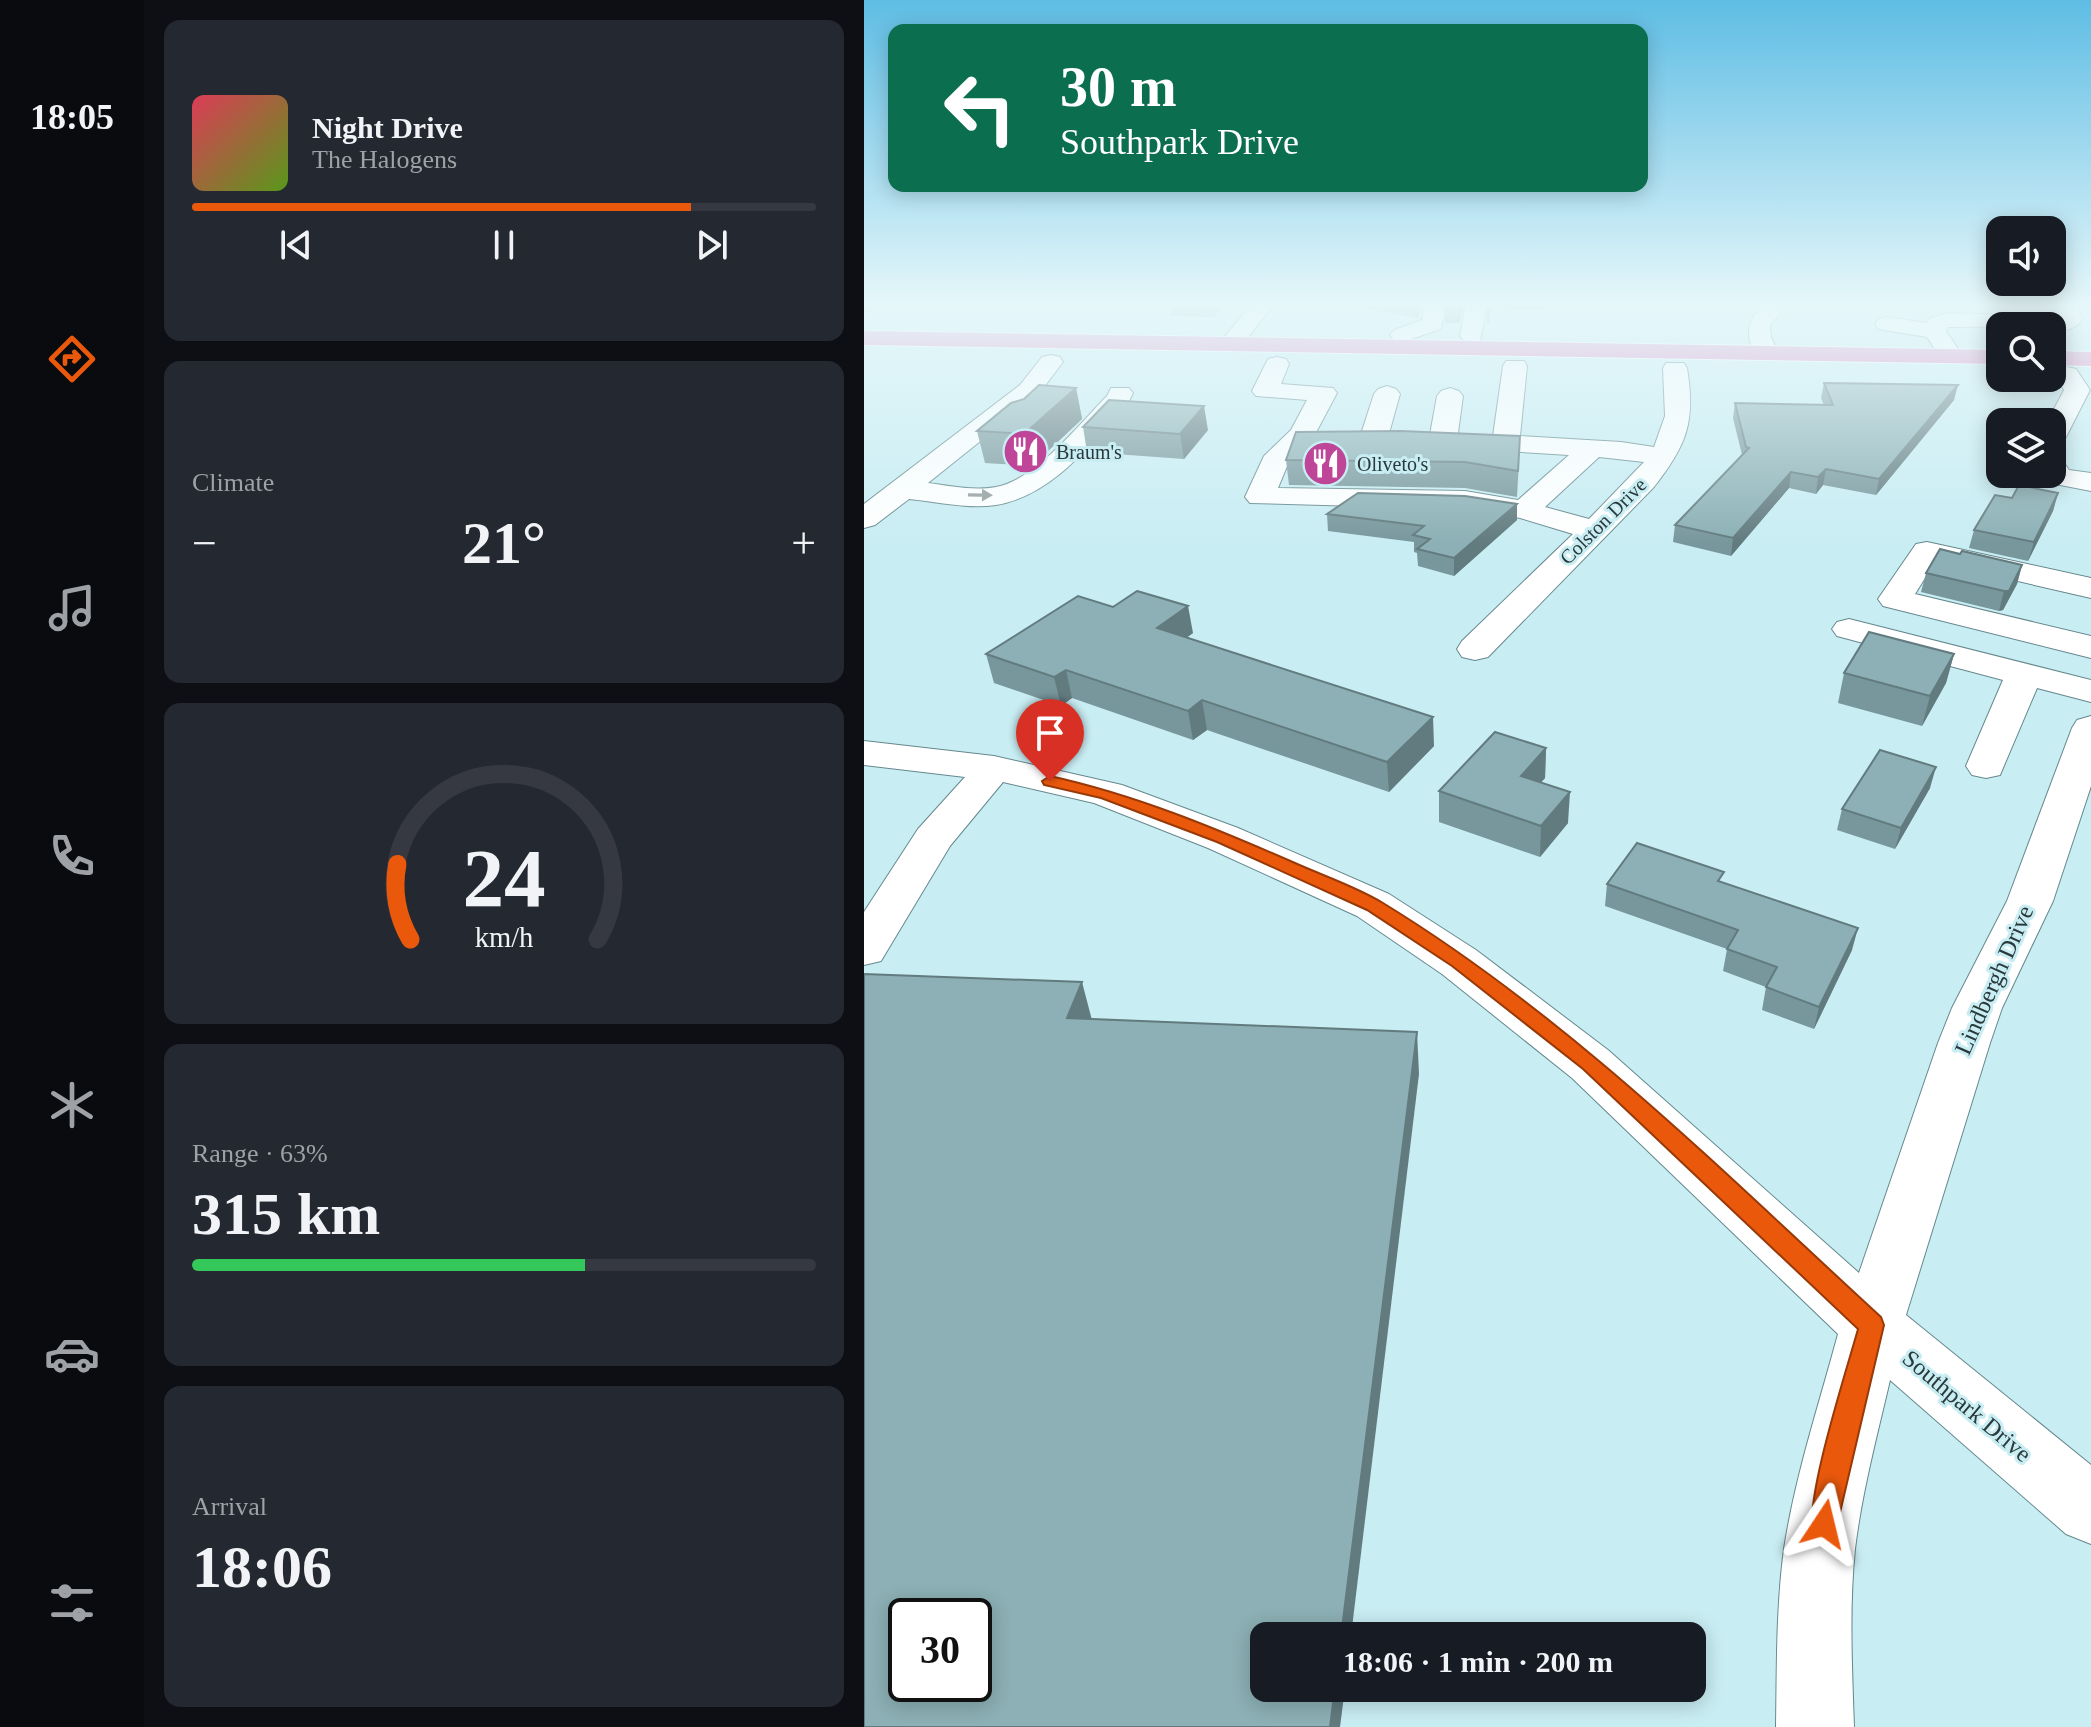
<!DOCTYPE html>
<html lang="en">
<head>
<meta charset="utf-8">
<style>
	:root { --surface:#171b24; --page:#242831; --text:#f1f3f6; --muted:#9ea1a6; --line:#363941; --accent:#ea580c }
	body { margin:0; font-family:"Times New Roman",serif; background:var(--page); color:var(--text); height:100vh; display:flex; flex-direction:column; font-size:30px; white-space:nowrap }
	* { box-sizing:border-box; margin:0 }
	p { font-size:26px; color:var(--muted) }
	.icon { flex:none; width:44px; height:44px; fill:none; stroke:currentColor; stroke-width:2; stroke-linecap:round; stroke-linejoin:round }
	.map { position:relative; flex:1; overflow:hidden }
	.panel { display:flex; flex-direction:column; gap:20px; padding:20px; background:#0d0f14; width:720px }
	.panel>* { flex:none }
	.guide { position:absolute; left:24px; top:24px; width:760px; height:168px; border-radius:16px; box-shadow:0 4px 20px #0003; background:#0b6e4f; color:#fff; overflow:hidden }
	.tools { position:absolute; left:1122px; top:216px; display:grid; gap:16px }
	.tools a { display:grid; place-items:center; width:80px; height:80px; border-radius:16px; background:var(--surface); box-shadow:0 4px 20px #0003; font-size:40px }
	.speed { position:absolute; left:24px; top:1598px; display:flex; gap:16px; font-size:40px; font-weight:700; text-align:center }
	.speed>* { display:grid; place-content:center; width:104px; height:104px; border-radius:50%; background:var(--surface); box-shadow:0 4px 20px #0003; line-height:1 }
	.speed .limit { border:4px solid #111; border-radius:12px; background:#fff; color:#111 }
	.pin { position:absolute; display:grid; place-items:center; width:68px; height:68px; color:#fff; margin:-82px -34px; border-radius:50% 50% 50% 0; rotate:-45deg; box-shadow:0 0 8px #0007 }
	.pin .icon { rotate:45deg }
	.me { position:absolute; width:88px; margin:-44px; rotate:10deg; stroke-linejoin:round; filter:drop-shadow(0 0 6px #0008) }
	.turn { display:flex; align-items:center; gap:28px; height:168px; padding:0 40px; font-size:36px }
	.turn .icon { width:104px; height:104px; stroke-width:2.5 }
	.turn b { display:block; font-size:56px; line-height:68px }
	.big { font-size:60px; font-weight:700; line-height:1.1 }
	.panel .widget { flex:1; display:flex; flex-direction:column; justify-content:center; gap:12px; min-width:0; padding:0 28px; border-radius:16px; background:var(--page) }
	.panel .dial { align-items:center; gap:0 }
	.dial svg { height:208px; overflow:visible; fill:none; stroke:var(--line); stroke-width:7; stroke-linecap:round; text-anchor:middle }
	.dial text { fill:var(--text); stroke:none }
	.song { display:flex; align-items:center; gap:24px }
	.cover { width:96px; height:96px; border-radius:12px; background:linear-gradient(135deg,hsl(350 70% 55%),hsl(90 70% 35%)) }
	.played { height:8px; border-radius:4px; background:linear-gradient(90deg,var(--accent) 80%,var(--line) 80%) }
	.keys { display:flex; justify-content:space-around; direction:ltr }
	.heat { display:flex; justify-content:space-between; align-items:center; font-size:44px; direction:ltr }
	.charge { height:12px; border-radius:6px; background:linear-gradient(90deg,#34c759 63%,var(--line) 0) }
	.trip { position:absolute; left:386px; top:1622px; width:456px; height:80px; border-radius:16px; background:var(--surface); box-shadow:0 4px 20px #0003; font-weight:700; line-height:80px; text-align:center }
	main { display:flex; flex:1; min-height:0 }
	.menu { display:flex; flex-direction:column; width:144px; justify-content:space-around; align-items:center; background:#090b0e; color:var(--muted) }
	.menu .icon { width:56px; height:56px }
	.menu .active { color:var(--accent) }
	.menu b { font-size:36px; color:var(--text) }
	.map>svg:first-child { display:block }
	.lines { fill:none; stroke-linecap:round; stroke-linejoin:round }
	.minor-casing { stroke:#65888d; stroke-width:2 }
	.highway-casing { stroke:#fff; stroke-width:2 }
	.minor { fill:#fff; fill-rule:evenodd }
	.highway { fill:#df7bbb; fill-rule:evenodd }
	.wall { fill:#78979c }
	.shaded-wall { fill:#627b7f }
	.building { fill:#8cb0b5; stroke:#627b7f; stroke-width:2; fill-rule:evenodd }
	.oneway { fill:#949c9d }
	.route { fill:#ea580c; stroke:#983908; stroke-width:2 }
	.labels { text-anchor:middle; stroke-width:6; stroke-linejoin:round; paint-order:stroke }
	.far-poi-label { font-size:20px; fill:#2a393b; stroke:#c8edf3; text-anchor:start }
	.far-street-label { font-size:20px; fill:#2a393b; stroke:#c8edf3 }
	.street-label { font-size:24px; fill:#2a393b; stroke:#c8edf3 }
</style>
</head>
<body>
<main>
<nav class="menu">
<b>18:05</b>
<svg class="icon active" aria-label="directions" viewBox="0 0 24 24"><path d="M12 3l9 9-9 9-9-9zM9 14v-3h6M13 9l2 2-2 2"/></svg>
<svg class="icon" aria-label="music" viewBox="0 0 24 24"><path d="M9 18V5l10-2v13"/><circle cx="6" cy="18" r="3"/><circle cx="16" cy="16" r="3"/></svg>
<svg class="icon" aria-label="phone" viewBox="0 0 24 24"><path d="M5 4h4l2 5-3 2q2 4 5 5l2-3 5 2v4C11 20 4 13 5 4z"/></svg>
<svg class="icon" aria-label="climate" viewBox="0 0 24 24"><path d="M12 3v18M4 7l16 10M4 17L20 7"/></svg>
<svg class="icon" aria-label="car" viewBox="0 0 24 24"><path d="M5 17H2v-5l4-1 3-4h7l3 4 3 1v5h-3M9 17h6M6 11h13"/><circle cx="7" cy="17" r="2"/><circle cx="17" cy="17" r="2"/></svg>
<svg class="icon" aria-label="filters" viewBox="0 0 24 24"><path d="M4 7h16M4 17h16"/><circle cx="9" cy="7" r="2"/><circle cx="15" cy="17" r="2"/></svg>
</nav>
<section class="panel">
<div class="widget">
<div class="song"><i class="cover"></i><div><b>Night Drive</b><p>The Halogens</p></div></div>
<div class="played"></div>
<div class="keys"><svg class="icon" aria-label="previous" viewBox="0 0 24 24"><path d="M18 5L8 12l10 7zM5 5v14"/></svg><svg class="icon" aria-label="pause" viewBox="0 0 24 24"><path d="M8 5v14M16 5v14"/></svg><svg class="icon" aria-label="next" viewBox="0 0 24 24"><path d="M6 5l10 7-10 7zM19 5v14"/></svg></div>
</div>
<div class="widget"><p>Climate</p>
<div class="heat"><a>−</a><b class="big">21°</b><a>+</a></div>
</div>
<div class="widget dial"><svg viewBox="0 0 100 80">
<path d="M14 69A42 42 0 1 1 86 69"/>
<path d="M14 69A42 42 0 0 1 9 40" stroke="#ea580c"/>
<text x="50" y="56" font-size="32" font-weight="700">24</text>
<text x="50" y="72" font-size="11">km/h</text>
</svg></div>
<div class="widget"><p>Range · 63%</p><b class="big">315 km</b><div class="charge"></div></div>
<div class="widget"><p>Arrival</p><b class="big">18:06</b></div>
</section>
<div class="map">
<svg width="1227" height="1727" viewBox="0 0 1227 1727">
	<rect width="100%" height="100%" fill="#c8edf3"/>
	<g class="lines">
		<defs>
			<g id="minor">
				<polygon points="389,302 412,302 374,350 358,350 354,345"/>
				<polygon points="561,302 583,302 577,329 538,342 530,340 526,335 530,330 558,320"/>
				<polygon points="602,302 624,302 616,341 600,341 596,336"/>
				<path d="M902,302H926L906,325L907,337L915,354L911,359H895C879,336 882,321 902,302Z"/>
				<path d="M1187,302H1209L1219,319C1211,330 1201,331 1188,330V326L1084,327L1082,331L1098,355L1094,360H1078L1063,337L1014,329L1011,324L1014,319L1022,317L1063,323L1066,318L1085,313L1195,317Z"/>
				<path d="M187,355L196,357L199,362L174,395L64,483C86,486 110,491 132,487C173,479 215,424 243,396L247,388H265L269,393L264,403C226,444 190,495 132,505C104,509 73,502 45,499L11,525L0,528V504L156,385L178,357Z"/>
				<path d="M413,357L422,359L425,364L417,384L469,388L473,393L448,440L426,459L414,488L601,491L654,500L705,455L642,451L632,449L628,443L639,366L642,361H660L663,366L656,436L757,442L790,447L801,416L799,368L802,363H820L823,368C832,423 822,446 790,487L624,657L611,660L598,657L593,649L598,641L709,534L656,518L601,509L386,503L381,497L400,456L427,430L443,400L392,396L388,391L404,359ZM735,457L780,462L725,519L681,507Z"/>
				<polygon points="1203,367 1212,369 1226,390 1202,437 1198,443 1188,445 1188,422 1183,422 1200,390 1191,374 1194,369"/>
				<polygon points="523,386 532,389 536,394 524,437 520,443 500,443 496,437 510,394 514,389"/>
				<polygon points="586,388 595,391 599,396 593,440 589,446 569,446 565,440 573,396 577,391"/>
				<polygon points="1188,458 1198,460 1205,470 1227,473 1227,491 1186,483 1179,474 1188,474"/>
				<polygon points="1063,542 1227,578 1227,598 1071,562 1051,594 1227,636 1227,658 1019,606 1014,599 1052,544"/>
				<polygon points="985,619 1227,680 1227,702 1173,688 1136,775 1122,778 1108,775 1102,766 1139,680 973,636 968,629 973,622"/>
				<path d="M1227,716V786L1189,901L1138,1008L1126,1043L1042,1315L1227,1465V1544L1202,1534L1026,1380C1013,1436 998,1492 991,1549C985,1608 988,1668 990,1727H912C913,1667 912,1608 920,1549C931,1476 955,1405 974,1334L708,1078L578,974L493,916L344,848L230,803L139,782L86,846L17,961L0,965V912L54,829L101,777L0,765V741L130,756L258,785L374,828L525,894L612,950L744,1050L995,1273L1074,1043L1088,1008L1143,901L1208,728L1213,720Z"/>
			</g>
			<g id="highway">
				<polygon points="0,302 15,302 8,310 0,312"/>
				<polygon points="0,331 1136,350 1136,364 0,345"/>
				<polygon points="1188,351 1227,352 1227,366 1188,365"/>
			</g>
		</defs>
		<use href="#minor" class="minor-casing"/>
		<use href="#highway" class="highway-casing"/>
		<use href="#minor" class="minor"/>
		<use href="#highway" class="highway"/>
	</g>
	<g class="wall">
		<polygon points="306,302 360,302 350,317 307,316"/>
		<polygon points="468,302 558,302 554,318"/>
		<polygon points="583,302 600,302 595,323 581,323 581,310"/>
		<polygon points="624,302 688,302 676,310 627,308 625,323 623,323 623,310"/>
		<polygon points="960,383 1090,400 1012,495 959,485 952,494 925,488 867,556 809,542 811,525 878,455 869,418 871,403 960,405 957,398"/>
		<polygon points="212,388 218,419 168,466 121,463 113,431"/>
		<polygon points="219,427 344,430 320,459 223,452"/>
		<polygon points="422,460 655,461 653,497 601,488 425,485"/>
		<polygon points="1194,493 1189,511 1164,561 1105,548 1110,530 1148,498"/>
		<polygon points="653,504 653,520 590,576 554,566 553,553 550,552 550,542 464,531 463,514"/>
		<polygon points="1158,565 1153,584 1139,610 1135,611 1057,592 1062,573"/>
		<polygon points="329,633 323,637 570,746 525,792 343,730 329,740 208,698 197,706 130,683 122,654"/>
		<polygon points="1090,654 1082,683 1058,726 974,703 980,673"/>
		<polygon points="682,748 681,778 677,782 704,823 676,857 575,822 575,791"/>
		<polygon points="1066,788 1031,849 973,830 978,809"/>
		<polygon points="858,883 988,950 950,1029 898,1010 902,987 859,971 863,949 741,906 743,884"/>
	</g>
	<g class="shaded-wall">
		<polygon points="349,302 360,302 350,317 348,304"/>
		<polygon points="555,302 558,302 554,318 554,305"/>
		<polygon points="597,302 600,302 595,323 595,310"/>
		<polygon points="677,302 688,302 676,310"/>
		<polygon points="1094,385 1090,400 1012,495 1015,479"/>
		<polygon points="212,388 218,419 168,466 160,434"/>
		<polygon points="340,406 344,430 320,459 316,434"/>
		<polygon points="962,469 959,485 952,494 954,477"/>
		<polygon points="927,472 925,488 867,556 869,538"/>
		<polygon points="1194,493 1189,511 1164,561 1170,542"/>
		<polygon points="653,504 653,520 590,576 590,558"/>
		<polygon points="1158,565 1153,584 1139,610 1135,611 1140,591"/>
		<polygon points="324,606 329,633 298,656 293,628"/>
		<polygon points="1090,654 1082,683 1058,726 1066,696"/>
		<polygon points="202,670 208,698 197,706 190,677"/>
		<polygon points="338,700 343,730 329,740 324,711"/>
		<polygon points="569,717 570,746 525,792 523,762"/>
		<polygon points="682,748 681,778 656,807 657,776"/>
		<polygon points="1072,767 1066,788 1031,849 1037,828"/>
		<polygon points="706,792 704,823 676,857 677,826"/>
		<polygon points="994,928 988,950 950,1029 955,1007"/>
		<polygon points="218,982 229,1024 203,1018"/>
		<polygon points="553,1032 555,1074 487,1636 477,1636"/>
		<polygon points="471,1688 481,1688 476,1727 466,1727"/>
	</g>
	<g class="building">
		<polygon points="306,302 349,302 348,304"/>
		<polygon points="537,302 555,302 554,305"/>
		<polygon points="583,302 597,302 595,310 581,310"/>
		<polygon points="960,383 1094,385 1015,479 962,469 954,477 927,472 869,538 811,525 885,448 882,447 871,403 969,405"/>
		<polygon points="175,385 212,388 160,434 113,431 147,403 160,399"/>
		<polygon points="245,400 340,406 316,434 219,427"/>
		<polygon points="537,431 656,436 654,471 601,462 422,460 432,432"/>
		<polygon points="1155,485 1194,493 1170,542 1110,530 1131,495 1148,498"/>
		<polygon points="494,493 601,496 653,504 590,558 553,549 566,539 549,535 560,526 463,514"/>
		<polygon points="1076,549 1096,554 1098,551 1158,565 1145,591 1140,591 1062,573"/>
		<polygon points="273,591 324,606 293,628 569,717 523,762 338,700 324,711 202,670 190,677 122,654 214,596 249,607"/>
		<polygon points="1005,632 1090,654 1066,696 980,673"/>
		<polygon points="631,732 682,748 657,776 706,792 677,826 575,791"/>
		<polygon points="1016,750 1072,767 1037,828 978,809"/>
		<polygon points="773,843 860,872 854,881 994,928 955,1007 902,987 913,967 863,949 874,930 743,884"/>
		<path d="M0,974L218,982L203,1018L553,1032L477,1636H400V1688H471L466,1727H0ZM42,1616H110V1684H42Z"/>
	</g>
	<defs><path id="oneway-solid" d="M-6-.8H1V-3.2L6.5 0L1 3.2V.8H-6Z" transform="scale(2)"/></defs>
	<use class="oneway" href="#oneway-solid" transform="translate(116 495) rotate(1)"/>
	<linearGradient id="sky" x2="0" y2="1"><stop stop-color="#5ebde4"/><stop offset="0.56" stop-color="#e6f7fa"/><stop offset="1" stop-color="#e6f7fa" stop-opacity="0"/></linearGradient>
	<rect width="1227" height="544" fill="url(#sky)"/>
	<path class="route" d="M186,776C272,795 351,828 431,863C460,876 493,887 519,903C704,1016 858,1171 1017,1317L1020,1325L971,1534L960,1539L950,1534C938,1506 984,1366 994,1329L719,1069L588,966L503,910L353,842L237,798L180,785L178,781Z"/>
	<defs>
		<symbol id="restaurant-disc" viewBox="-11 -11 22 22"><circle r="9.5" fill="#be4598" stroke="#c8edf3"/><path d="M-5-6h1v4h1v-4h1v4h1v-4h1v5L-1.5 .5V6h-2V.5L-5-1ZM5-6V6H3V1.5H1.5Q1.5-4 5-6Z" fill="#fff"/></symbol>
	</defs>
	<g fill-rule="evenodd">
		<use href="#restaurant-disc" x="136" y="426" width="51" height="51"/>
		<use href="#restaurant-disc" x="436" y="438" width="51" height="51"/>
	</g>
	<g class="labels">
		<g class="far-poi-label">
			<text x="192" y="459">Braum's</text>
			<text x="493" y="471">Oliveto's</text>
		</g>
		<g class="far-street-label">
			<text transform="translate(739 521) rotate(-45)" y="7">Colston Drive</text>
		</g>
		<g class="street-label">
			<text transform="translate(1130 980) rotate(-66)" y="8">Lindbergh Drive</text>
			<text transform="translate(1103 1406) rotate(40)" y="8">Southpark Drive</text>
		</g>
	</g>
</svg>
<div class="tools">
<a><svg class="icon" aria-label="sound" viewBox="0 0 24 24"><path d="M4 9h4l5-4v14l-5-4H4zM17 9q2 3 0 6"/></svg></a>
<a><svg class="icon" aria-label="search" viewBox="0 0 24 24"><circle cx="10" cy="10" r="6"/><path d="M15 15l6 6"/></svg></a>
<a><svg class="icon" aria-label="layers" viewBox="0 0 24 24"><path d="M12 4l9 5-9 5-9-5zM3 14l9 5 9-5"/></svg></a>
</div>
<div class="speed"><div class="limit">30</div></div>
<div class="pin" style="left:186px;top:781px;background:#d93025"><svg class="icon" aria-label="arrive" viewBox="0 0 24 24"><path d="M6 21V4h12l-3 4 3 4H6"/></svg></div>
<svg class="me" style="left:960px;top:1524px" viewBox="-20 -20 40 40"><path d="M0-17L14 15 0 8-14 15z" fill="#ea580c" stroke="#fff" stroke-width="4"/></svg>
<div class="trip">18:06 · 1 min · 200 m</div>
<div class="guide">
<div class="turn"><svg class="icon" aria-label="left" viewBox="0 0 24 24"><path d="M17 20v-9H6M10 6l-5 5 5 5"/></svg><div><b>30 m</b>Southpark Drive</div></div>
</div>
</div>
</main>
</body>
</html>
